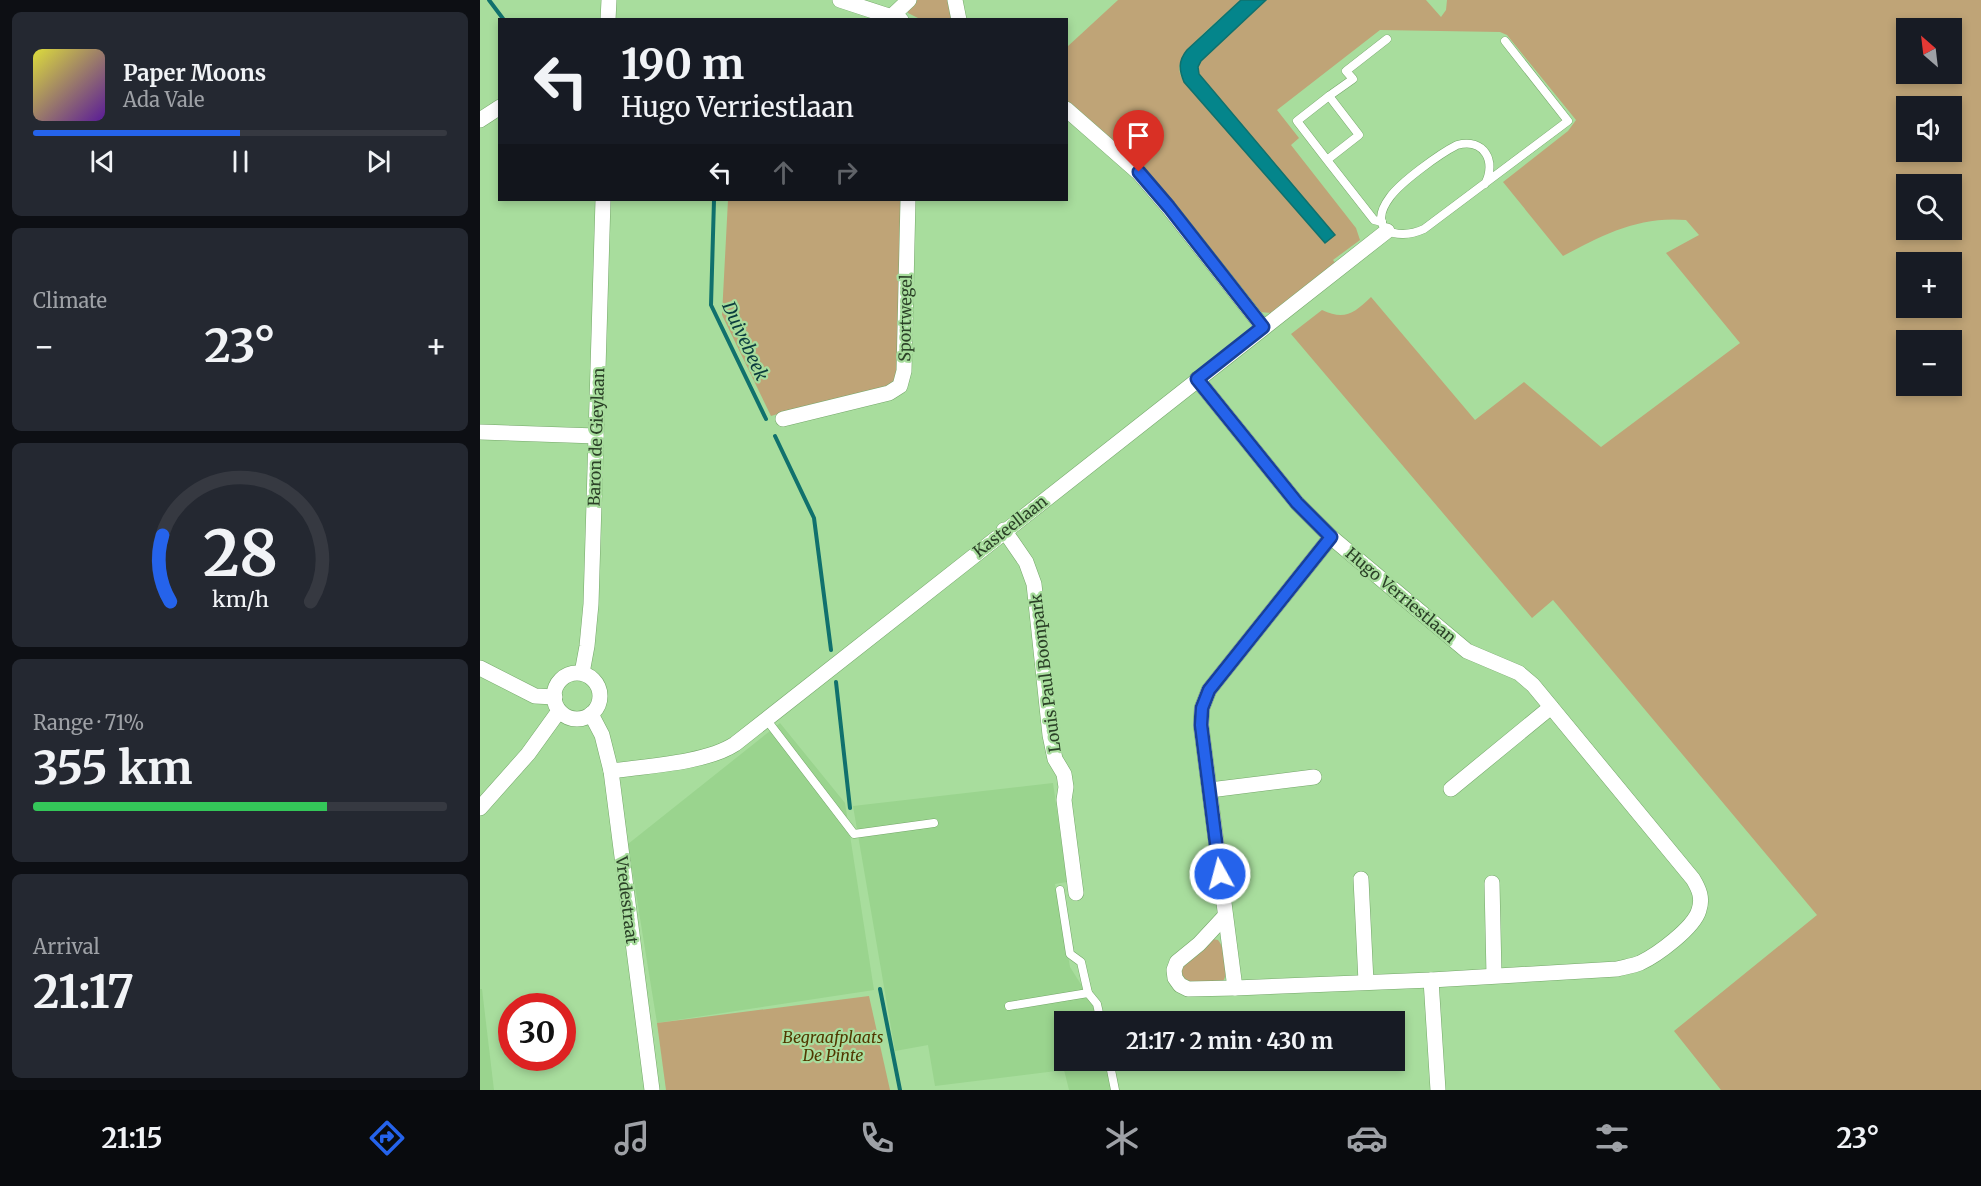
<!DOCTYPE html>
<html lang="en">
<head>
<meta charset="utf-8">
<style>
	:root { --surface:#171b24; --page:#242831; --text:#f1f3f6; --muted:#9ea1a6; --line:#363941; --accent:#2563eb }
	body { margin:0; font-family:Merriweather,serif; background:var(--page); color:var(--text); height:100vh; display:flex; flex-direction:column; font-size:22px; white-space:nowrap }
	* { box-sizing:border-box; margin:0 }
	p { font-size:20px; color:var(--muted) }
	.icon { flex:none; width:33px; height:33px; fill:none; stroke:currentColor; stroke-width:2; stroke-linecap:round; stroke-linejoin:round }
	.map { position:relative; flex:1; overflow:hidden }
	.side { display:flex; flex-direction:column; gap:12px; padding:12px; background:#0d0f14; width:480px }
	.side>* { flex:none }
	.top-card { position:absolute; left:18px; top:18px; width:570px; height:183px; border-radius:0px; box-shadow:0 3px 9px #0003; background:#171b24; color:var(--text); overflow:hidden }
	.needle { width:39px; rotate:332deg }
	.fabs { position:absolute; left:1416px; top:18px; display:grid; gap:12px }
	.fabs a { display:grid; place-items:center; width:66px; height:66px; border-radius:0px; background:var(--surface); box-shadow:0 3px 9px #0003; font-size:30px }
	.speed { position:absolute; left:18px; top:993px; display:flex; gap:12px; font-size:30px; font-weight:700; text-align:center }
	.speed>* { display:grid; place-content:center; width:78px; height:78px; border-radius:50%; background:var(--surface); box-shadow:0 3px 9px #0003; line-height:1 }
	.speed .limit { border:9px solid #d22; background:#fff; color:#111 }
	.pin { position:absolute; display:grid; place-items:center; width:51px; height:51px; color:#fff; margin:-62px -26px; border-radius:50% 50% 50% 0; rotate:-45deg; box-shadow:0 0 6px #0007 }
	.pin .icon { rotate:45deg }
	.me { position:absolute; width:66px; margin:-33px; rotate:353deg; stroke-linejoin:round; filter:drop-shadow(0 0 4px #0008) }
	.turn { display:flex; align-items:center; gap:21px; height:126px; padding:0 24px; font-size:27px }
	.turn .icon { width:78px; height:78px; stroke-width:2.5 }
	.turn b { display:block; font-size:42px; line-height:51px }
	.lanes { display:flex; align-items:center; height:57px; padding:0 24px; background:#0003; justify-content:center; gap:30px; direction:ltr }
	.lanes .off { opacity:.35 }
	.big { font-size:45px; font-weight:700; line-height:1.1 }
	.side .card { flex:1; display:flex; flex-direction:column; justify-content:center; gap:9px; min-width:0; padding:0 21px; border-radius:9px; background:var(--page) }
	.side .dial { align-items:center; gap:0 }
	.dial svg { height:156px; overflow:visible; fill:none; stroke:var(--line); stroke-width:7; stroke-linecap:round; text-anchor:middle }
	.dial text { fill:var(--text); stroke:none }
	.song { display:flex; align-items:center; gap:18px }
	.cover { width:72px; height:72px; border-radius:9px; background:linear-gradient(135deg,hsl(60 70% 55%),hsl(270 70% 35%)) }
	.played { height:6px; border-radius:3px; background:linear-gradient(90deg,var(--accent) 50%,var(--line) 50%) }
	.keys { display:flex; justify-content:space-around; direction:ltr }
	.heat { display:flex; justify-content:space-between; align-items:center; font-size:33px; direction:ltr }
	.charge { height:9px; border-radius:4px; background:linear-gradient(90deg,#34c759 71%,var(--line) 0) }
	.trip { position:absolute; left:574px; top:1011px; width:351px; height:60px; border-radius:0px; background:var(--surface); box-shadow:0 3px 9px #0003; font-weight:700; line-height:60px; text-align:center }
	.tab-bar { display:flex; height:96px; justify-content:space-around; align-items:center; background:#090b0e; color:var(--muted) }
	.tab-bar .icon { width:42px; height:42px }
	.tab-bar .active { color:var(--accent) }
	.tab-bar b { font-size:27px; color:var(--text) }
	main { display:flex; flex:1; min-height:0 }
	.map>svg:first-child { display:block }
	.built { fill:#9ad48e }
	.green { fill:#bfa477; fill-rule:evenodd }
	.water { fill:#04858b; stroke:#10716d; stroke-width:1.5 }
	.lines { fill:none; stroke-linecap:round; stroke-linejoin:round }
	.stream { stroke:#10716d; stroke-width:4 }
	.lane-casing { stroke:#74a769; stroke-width:9 }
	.street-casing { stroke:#74a769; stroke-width:16 }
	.lane { stroke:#fff; stroke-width:8 }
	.street { stroke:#fff; stroke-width:15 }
	.route-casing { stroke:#184099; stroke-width:15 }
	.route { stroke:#2563eb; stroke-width:10 }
	.labels { text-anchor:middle; stroke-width:4.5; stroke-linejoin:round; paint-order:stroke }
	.street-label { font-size:16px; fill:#2b4127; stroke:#a8dd9d }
	.park-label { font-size:16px; font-style:italic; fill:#513800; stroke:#a8dd9d }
	.water-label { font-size:18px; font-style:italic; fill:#0a3c3e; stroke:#a8dd9d }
</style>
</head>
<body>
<main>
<section class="side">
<div class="card">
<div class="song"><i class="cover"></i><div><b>Paper Moons</b><p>Ada Vale</p></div></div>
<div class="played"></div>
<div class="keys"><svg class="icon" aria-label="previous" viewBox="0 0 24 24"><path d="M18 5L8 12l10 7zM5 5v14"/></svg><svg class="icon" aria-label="pause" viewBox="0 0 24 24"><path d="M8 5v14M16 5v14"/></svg><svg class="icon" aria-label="next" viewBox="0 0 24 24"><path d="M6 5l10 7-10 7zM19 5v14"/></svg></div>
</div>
<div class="card"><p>Climate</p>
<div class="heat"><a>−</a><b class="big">23°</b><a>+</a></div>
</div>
<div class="card dial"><svg viewBox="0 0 100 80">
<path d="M14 69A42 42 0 1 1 86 69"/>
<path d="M14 69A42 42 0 0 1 10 35" stroke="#2563eb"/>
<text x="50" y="56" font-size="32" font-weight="700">28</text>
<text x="50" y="72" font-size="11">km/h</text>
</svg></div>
<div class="card"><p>Range · 71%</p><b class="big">355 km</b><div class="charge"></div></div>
<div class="card"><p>Arrival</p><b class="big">21:17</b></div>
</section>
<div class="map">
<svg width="1501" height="1090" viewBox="0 0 1501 1090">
	<rect width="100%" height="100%" fill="#a8dd9d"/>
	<g class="built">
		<polygon points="300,723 365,803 394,990 177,1023 148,844"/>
		<polygon points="573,783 587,882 575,884 590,967 614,1005 618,1021 585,1022 585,1060 626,1061 632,1090 589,1090 584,1070 455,1086 448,1045 415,1051 373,806"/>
		<polygon points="0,989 2,989 14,1090 0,1090"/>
	</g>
	<g class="green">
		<polygon points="437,0 470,0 473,19 440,19 428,13 427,9"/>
		<path d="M638,0H761C747,13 704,47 700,64C698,71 701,77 704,82L845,243L855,235L719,75L717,67L721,61L786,0H946L961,17L966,10L967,0H1501V1090H1241L1194,1031L1337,915L1073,600L1052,618L811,334L842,310C865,321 874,313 891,297L995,420L1044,382L1121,447L1260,343L1186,253L1219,235L1206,220C1158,216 1123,235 1083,256L1023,182L1088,131L1096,120L1027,35L1020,32L900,30L797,110L819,138L811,145L876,228L880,240L853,260L856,264L793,313L779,312L658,163L587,102V47ZM1426,28H1472V74H1426ZM1426,106H1472V152H1426ZM1426,184H1472V230H1426ZM1426,262H1472V308H1426ZM1426,340H1472V386H1426Z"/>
		<path d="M248,200H425L416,384C381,404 330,403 291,416L242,315Z"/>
		<path d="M732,939L738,940C745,948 750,975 742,982L712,984L701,977V968Z"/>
		<polygon points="389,996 410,1090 186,1090 177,1023"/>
	</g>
	<path class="water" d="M761,0H786L721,61L718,67L719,74L855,235L845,243L704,82C699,70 698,61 707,50Z"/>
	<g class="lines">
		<g class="stream">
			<polyline points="9,0 24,20"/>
			<polyline points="234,200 231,305 286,419"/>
			<polyline points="295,436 334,518 351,650"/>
			<polyline points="356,682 370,808"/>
			<polyline points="400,989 420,1090"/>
		</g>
		<defs>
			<g id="lane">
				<polyline points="849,96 873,79 866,71 907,39"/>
				<polyline points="847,160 817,121 849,96 879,135 847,160 894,220 902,222"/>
				<path d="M1005,184C1017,161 1004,138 977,145C959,154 921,182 910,197C886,229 915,242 944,229L1088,121L1025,41"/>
				<polyline points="286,719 374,834 454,823"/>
				<polyline points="580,890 590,954 601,962 608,993 617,1004 621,1022"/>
				<polyline points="529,1006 608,993"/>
				<polyline points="629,1060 635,1090"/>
			</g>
			<g id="street">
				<polyline points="360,0 421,20"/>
				<polyline points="475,0 479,20"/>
				<polyline points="412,16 429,0"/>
				<polyline points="128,20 129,0"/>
				<polyline points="586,109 659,173 689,208 783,327"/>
				<polyline points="0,120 20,107"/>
				<path d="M717,379L817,503L851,537L987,651L1039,673L1053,685L1213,879C1219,889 1223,898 1219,910C1214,928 1177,955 1160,963C1153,966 1144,967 1137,969L951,980L755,988L721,725L722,708L729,690L851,537"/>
				<polyline points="303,419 409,393 420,386 424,371 428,200"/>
				<polyline points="0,432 116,436"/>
				<polyline points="524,530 546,562 554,584 570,735 575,759 584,774 586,787 584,800 596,893"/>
				<polyline points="0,668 55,696 75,697"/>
				<polyline points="102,673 107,646 111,604 123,200"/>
				<circle cx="97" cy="696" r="23"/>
				<polyline points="111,714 122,735 131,771 172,1090"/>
				<path d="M131,771C166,766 226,763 255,744L907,231"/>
				<polyline points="971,789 1071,707"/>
				<polyline points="730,790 834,777"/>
				<polyline points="0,808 48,754 79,711"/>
				<polyline points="881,879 886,982"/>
				<polyline points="1012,883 1014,975"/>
				<polyline points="745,916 719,944 697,962 694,970 695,978 700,985 708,989 755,988"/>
				<polyline points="951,980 958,1090"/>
			</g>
		</defs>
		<use href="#lane" class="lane-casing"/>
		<use href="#street" class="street-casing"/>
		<use href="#lane" class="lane"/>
		<use href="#street" class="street"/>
	</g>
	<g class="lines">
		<defs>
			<polyline id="route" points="659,172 689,207 783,327 717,379 817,503 851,537 729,690 722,708 721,725 740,874"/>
		</defs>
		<use href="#route" class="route-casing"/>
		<use href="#route" class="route"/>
	</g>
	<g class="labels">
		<g class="street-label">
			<text transform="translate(425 318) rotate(-89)" y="6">Sportwegel</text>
			<text transform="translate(116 437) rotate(-88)" y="6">Baron de Gieylaan</text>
			<text transform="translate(530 526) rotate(-38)" y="6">Kasteellaan</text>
			<text transform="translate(921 595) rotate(40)" y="6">Hugo Verriestlaan</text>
			<text transform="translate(565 673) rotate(-97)" y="6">Louis Paul Boonpark</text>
			<text transform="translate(147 900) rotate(83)" y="6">Vredestraat</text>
		</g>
		<g class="park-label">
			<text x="353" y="1043">Begraafplaats<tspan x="353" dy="18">De Pinte</tspan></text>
		</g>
		<g class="water-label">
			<text transform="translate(265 341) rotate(65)" y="6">Duivebeek</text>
		</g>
	</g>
</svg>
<div class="fabs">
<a><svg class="needle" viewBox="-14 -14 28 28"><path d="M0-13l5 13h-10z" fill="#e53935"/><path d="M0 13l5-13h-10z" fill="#9ea1a6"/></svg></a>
<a><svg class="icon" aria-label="sound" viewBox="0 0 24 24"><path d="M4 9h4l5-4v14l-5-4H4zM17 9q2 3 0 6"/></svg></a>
<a><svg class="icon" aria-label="search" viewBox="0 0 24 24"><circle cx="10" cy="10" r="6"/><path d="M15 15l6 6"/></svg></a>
<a>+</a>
<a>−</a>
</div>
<div class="speed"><div class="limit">30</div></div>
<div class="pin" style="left:659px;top:172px;background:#d93025"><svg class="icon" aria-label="arrive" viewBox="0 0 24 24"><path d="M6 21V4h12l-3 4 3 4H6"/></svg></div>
<svg class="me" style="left:740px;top:874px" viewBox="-20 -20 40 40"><circle r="17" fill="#2563eb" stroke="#fff" stroke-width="3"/><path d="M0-11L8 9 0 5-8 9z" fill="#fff"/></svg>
<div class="trip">21:17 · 2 min · 430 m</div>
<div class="top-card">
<div class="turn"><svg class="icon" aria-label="left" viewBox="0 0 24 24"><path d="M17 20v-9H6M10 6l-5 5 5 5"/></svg><div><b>190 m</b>Hugo Verriestlaan</div></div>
<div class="lanes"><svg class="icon" aria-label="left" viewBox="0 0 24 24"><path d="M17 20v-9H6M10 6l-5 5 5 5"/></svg><svg class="icon off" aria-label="ahead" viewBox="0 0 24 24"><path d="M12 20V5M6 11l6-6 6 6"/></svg><svg class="icon off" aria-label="right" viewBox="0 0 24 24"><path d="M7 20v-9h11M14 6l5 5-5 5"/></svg></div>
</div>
</div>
</main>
<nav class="tab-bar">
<b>21:15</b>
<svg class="icon active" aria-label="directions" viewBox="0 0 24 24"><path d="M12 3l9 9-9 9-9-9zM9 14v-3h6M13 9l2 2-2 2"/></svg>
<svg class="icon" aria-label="music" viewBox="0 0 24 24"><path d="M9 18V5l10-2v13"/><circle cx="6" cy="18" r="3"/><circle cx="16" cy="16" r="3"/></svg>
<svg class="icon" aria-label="phone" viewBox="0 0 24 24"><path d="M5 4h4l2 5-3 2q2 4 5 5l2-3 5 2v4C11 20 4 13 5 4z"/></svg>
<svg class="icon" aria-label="climate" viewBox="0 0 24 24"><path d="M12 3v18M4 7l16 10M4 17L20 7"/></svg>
<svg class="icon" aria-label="car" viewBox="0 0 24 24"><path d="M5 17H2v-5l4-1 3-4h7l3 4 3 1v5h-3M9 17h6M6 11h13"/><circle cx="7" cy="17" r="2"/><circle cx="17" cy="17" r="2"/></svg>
<svg class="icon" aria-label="filters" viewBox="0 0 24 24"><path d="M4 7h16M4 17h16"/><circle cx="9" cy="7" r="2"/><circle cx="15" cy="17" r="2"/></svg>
<b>23°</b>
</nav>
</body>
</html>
